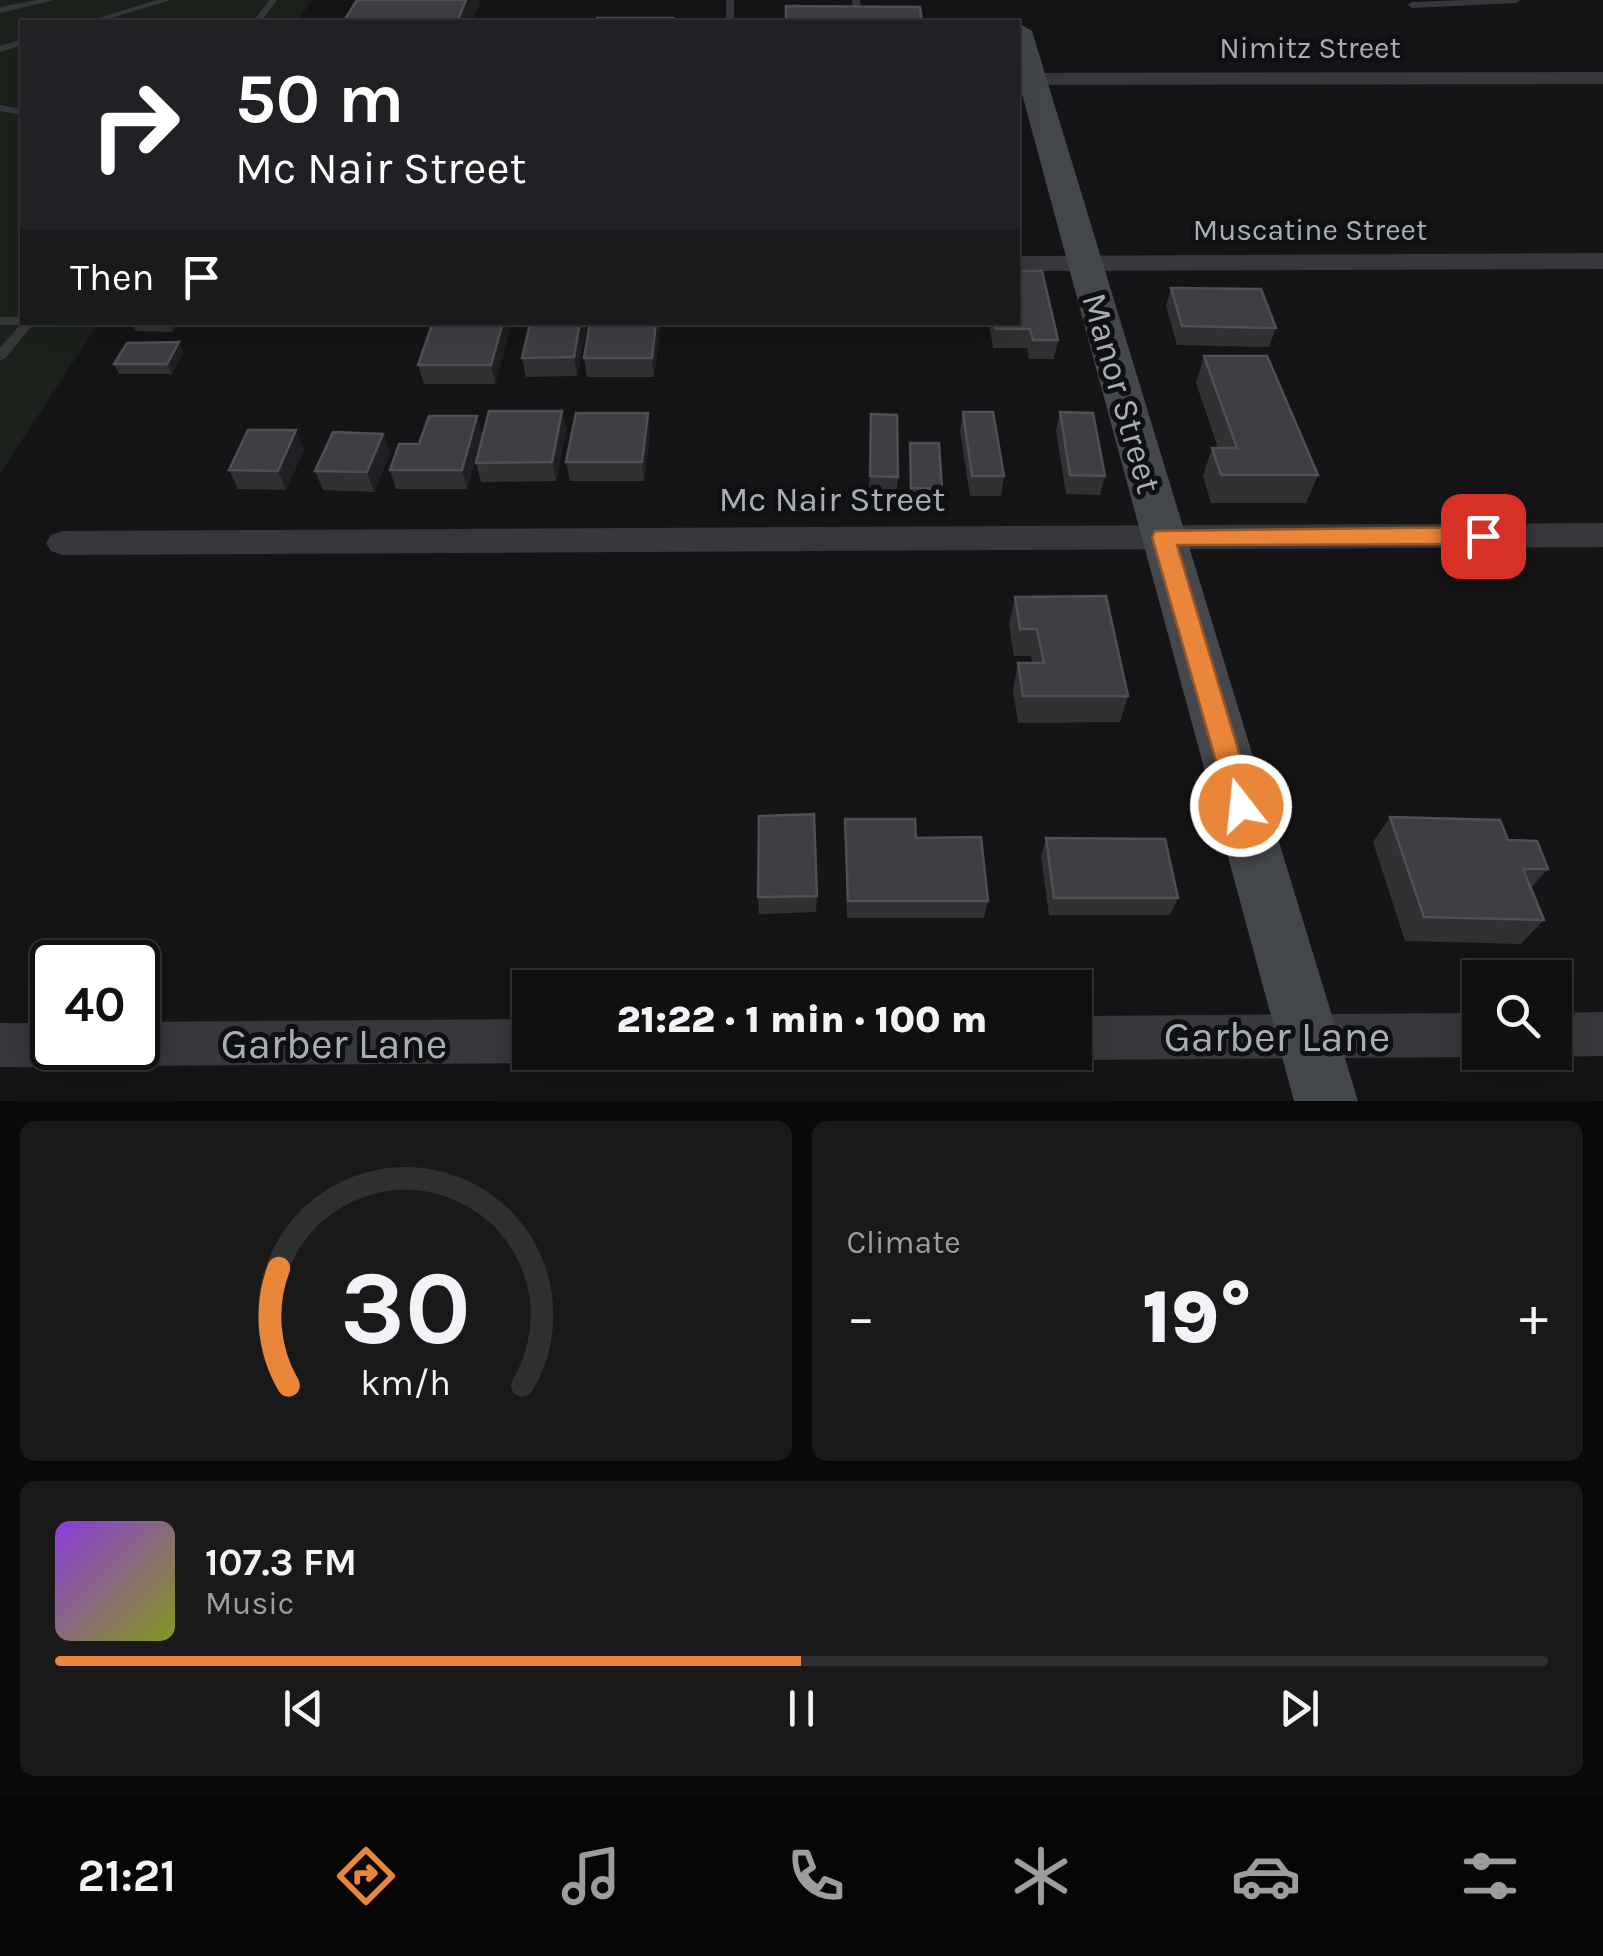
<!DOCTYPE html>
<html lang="en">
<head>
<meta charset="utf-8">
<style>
	:root { --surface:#101011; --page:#19191a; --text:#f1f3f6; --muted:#9c9d9f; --line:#303031; --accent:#ea8639 }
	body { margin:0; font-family:Karla,sans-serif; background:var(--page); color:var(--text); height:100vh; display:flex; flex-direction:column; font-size:38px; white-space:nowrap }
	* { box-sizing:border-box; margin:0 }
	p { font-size:32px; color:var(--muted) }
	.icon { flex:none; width:55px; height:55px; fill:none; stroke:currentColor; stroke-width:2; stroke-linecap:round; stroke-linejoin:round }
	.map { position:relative; height:1101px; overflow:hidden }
	.details { display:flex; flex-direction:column; gap:20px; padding:20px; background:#090909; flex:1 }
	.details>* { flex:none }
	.hud { position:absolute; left:20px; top:20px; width:1000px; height:305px; border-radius:0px; box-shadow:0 10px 40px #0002,0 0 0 2px var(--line); background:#202124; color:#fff; overflow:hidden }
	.tools { position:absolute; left:1462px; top:960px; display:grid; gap:20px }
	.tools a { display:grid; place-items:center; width:110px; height:110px; border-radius:0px; background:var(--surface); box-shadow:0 10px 40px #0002,0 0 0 2px var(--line); font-size:50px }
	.speed { position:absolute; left:30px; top:940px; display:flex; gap:20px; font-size:50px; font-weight:700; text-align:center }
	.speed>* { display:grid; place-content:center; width:130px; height:130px; border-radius:50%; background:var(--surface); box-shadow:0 10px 40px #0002,0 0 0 2px var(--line); line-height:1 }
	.speed .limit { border:5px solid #111; border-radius:15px; background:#fff; color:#111 }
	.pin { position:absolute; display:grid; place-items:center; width:85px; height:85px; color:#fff; margin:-42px; border-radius:20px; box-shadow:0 5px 15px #0006 }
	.me { position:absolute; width:110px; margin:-55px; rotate:344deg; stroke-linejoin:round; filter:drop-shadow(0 0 8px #0008) }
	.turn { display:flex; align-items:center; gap:35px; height:210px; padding:0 50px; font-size:45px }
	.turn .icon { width:130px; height:130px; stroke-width:2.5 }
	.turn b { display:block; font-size:70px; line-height:85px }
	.then { display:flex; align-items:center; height:95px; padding:0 50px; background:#0003; gap:20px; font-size:38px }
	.big { font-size:75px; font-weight:800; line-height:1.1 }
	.details .widget { flex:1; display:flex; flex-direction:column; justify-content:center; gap:15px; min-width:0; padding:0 35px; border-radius:15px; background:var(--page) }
	.details .dial { align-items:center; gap:0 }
	.dial svg { height:260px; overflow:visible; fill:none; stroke:var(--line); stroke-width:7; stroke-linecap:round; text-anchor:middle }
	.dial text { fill:var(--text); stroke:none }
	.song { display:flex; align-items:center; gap:30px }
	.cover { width:120px; height:120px; border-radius:15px; background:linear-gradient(135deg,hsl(270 70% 55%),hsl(70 70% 35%)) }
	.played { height:10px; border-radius:5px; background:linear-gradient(90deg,var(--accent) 50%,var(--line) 50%) }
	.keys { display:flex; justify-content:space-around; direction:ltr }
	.heat { display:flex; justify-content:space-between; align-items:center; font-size:55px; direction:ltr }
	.details .tiles { flex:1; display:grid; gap:20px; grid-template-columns:1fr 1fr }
	.widget:last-child { grid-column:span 2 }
	.trip { position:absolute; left:512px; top:970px; width:580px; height:100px; border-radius:0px; background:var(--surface); box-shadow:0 10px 40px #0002,0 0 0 2px var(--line); font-weight:800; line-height:100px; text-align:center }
	.dock { display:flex; height:160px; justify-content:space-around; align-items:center; background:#060607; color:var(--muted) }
	.dock .icon { width:70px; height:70px }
	.dock .current { color:var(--accent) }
	.dock b { font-size:45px; color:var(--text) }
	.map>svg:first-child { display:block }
	.green { fill:#1c211b }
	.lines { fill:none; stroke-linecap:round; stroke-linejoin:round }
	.lane { fill:#36383b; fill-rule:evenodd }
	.street { fill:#36383b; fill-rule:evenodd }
	.secondary { fill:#44474b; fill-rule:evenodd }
	.wall { fill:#313134 }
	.shaded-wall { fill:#202022 }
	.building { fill:#3e3f42; stroke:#4e5054; stroke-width:2.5 }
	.route { fill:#ea8639; stroke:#985725; stroke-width:2.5 }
	.labels { text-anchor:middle; stroke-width:10; stroke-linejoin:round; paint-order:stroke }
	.far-street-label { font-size:30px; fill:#a7afb6; stroke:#101012 }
	.street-label { font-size:35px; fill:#a7afb6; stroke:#101012 }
	.near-street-label { font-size:42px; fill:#a7afb6; stroke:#101012 }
</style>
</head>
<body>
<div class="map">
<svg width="1603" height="1101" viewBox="0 0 1603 1101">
	<rect width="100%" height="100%" fill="#151517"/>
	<polygon class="green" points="0,0 312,0 297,22 22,22 22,322 99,323 0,473"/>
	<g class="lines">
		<g class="lane">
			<polygon points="37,0 54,0 0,13 0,7"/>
			<polygon points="157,0 171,0 98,22 86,22"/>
			<polygon points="269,0 277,0 261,22 253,22"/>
			<rect x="726" y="0" width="8" height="22"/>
			<polygon points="852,0 860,0 863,22 855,22"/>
			<polygon points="1462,0 1520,0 1516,3 1412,8 1408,5 1412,2"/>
			<polygon points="22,39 22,45 0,52 0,46"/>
			<polygon points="0,105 22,109 22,115 0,111"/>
			<polygon points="0,317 22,317 22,322 35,322 5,359 0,360 0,348 20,325 0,325"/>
		</g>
		<g class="street">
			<polygon points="1603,72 1603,84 1018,85 1018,73"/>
			<polygon points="1603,253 1603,269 1018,271 1018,256"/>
			<polygon points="1603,523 1603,547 62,555 51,551 46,543 51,535 62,531"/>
			<polygon points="1603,1012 1603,1056 1555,1057 1543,1052 1555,1052 1555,1013"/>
			<polygon points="1480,1013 1480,1052 1492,1052 1480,1057 1075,1060 1059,1052 1075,1052 1075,1016"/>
			<polygon points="530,1019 530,1052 548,1052 530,1063 138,1066 122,1060 117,1048 138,1048 138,1022"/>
			<polygon points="0,1023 52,1023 52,1048 73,1048 68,1061 52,1067 0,1067"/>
		</g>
		<polygon class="secondary" points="1018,23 1032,31 1358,1101 1294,1101 1018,79"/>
	</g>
	<g class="wall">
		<polygon points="1018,271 1058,340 1054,359 1029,359 1027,348 993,348 989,322 1018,322"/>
		<polygon points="1171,288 1276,328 1269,347 1177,345 1166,306"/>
		<polygon points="131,322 179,322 173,332 136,331"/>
		<polygon points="512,322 495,384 424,384 418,365"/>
		<polygon points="554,322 587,322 577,376 526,377 522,358"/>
		<polygon points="590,322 661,322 654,377 587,377 584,358"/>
		<polygon points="183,352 172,374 119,374 114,364"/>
		<polygon points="1204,356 1318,475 1306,503 1211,503 1203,476 1212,448 1218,448 1196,383"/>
		<polygon points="562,411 566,430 556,481 481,482 476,463"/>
		<polygon points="963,412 1004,476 1001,496 970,496 960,431"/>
		<polygon points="1060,412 1105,476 1100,495 1066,494 1056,431"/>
		<polygon points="871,414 898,477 896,496 869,495"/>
		<polygon points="477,416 482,435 467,489 396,489 390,470 419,444"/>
		<polygon points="650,432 644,481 570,481 566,462"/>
		<polygon points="383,434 390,453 374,492 323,490 315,471"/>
		<polygon points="910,443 942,489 941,498 910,498"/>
		<polygon points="304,449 286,490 238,489 229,470"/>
		<polygon points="1015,597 1128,696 1120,722 1018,723 1013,690 1018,663 1032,663 1031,656 1014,656 1009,624"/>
		<polygon points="1390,817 1508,840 1548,869 1531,888 1544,920 1521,944 1405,941 1373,842"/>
		<polygon points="845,819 916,838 988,901 984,918 847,918"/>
		<polygon points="1046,838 1178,898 1170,915 1049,915 1041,856"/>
		<polygon points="817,896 816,912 759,914 758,897"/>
	</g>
	<g class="shaded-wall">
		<polygon points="466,0 479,0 480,3 472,22 457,22"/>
		<polygon points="168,322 179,322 173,332"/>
		<polygon points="503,322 512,322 495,384 491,365"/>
		<polygon points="580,322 587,322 577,376 574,357"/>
		<polygon points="656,322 661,322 654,377 652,358"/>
		<polygon points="179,342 183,352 172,374 167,364"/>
		<polygon points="562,411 566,430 556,481 552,462"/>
		<polygon points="648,413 650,432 644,481 642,462"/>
		<polygon points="477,416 482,435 467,489 462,470"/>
		<polygon points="296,430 304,449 286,490 278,471"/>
		<polygon points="383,434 390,453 374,492 367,472"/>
	</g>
	<g class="building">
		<polygon points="357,0 466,0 457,22 343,22"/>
		<polygon points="786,6 920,7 922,22 786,22"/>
		<polygon points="597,18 673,18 673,22 595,22"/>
		<polygon points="1018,271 1042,271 1058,340 1033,340 1030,329 996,329 995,322 1018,322 1018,288 1022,288"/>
		<polygon points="1171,288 1261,289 1276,328 1182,326"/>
		<polygon points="433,322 503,322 491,365 418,365"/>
		<polygon points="554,322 580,322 574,357 522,358 530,324 554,324"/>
		<polygon points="590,322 656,322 652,358 584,358"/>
		<polygon points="179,342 167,364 114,364 127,343"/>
		<polygon points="1204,356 1267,356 1318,475 1221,475 1212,448 1237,448"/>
		<polygon points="489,411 562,411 552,462 476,463"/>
		<polygon points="963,412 993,412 1004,476 972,476"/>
		<polygon points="1060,412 1093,413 1105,476 1070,475"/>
		<polygon points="576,413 648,413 642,462 566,462"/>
		<polygon points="871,414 897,415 898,477 870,476"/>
		<polygon points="429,416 477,416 462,470 390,470 399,444 419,444"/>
		<polygon points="248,430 296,430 278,471 229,470"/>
		<polygon points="333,432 383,434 367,472 315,471"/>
		<polygon points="910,443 939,443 942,489 911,488"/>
		<polygon points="1106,596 1128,696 1023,696 1018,663 1044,663 1037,629 1020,629 1015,597"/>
		<polygon points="814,814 817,896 758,897 759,816"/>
		<polygon points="1390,817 1500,820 1508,840 1537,841 1548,869 1523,869 1544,920 1424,917"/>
		<polygon points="845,819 915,819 916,838 981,837 988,901 848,901"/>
		<polygon points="1046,838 1165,839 1178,898 1054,898"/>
	</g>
	<polygon class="route" points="1483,527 1494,536 1483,544 1177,545 1255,806 1251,814 1241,818 1231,814 1152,537 1155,531"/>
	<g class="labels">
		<g class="far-street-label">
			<text x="1310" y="58">Nimitz Street</text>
			<text x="1310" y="240">Muscatine Street</text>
		</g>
		<g class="street-label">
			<text transform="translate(1122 393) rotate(74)" y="12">Manor Street</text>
			<text x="832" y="511">Mc Nair Street</text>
		</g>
		<g class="near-street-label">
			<text x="1277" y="1051">Garber Lane</text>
			<text x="334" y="1058">Garber Lane</text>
		</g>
	</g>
</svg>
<div class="tools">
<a><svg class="icon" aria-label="search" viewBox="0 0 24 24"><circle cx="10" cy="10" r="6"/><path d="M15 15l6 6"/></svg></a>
</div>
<div class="speed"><div class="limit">40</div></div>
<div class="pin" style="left:1483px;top:536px;background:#d93025"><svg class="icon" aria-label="arrive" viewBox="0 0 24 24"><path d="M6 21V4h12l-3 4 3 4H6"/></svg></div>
<svg class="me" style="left:1241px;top:806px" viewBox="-20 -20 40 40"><circle r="17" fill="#ea8639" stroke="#fff" stroke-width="3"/><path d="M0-11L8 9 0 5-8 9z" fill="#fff"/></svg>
<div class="trip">21:22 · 1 min · 100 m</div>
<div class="hud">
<div class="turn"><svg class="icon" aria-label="right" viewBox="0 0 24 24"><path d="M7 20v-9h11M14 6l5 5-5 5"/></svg><div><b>50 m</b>Mc Nair Street</div></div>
<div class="then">Then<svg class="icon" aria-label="arrive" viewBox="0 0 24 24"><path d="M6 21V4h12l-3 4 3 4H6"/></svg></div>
</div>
</div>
<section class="details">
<div class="tiles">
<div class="widget dial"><svg viewBox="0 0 100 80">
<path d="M14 69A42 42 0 1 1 86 69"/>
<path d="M14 69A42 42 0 0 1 11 33" stroke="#ea8639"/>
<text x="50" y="56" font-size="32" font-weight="700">30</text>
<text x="50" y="72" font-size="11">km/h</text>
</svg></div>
<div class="widget"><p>Climate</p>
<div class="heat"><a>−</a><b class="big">19°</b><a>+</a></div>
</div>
<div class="widget">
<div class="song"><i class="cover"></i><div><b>107.3 FM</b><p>Music</p></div></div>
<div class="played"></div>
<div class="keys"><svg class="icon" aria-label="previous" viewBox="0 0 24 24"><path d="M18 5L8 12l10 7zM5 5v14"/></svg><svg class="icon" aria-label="pause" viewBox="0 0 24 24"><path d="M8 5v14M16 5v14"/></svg><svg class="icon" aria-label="next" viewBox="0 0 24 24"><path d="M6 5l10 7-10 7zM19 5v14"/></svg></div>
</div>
</div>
</section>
<nav class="dock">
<b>21:21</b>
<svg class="icon current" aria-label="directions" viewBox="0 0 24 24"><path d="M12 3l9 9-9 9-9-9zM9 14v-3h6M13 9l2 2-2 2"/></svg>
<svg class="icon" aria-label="music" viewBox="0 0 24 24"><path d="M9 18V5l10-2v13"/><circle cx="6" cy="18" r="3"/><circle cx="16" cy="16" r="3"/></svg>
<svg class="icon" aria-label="phone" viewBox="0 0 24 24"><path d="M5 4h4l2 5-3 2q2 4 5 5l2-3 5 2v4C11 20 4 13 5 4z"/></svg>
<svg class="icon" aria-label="climate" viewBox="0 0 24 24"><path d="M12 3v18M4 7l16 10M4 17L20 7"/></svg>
<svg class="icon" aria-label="car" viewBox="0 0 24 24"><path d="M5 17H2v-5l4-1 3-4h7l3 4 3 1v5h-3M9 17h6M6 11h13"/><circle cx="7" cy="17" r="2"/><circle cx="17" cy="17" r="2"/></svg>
<svg class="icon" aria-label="filters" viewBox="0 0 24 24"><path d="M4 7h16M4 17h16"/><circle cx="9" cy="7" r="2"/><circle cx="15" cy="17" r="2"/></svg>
</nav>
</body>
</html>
